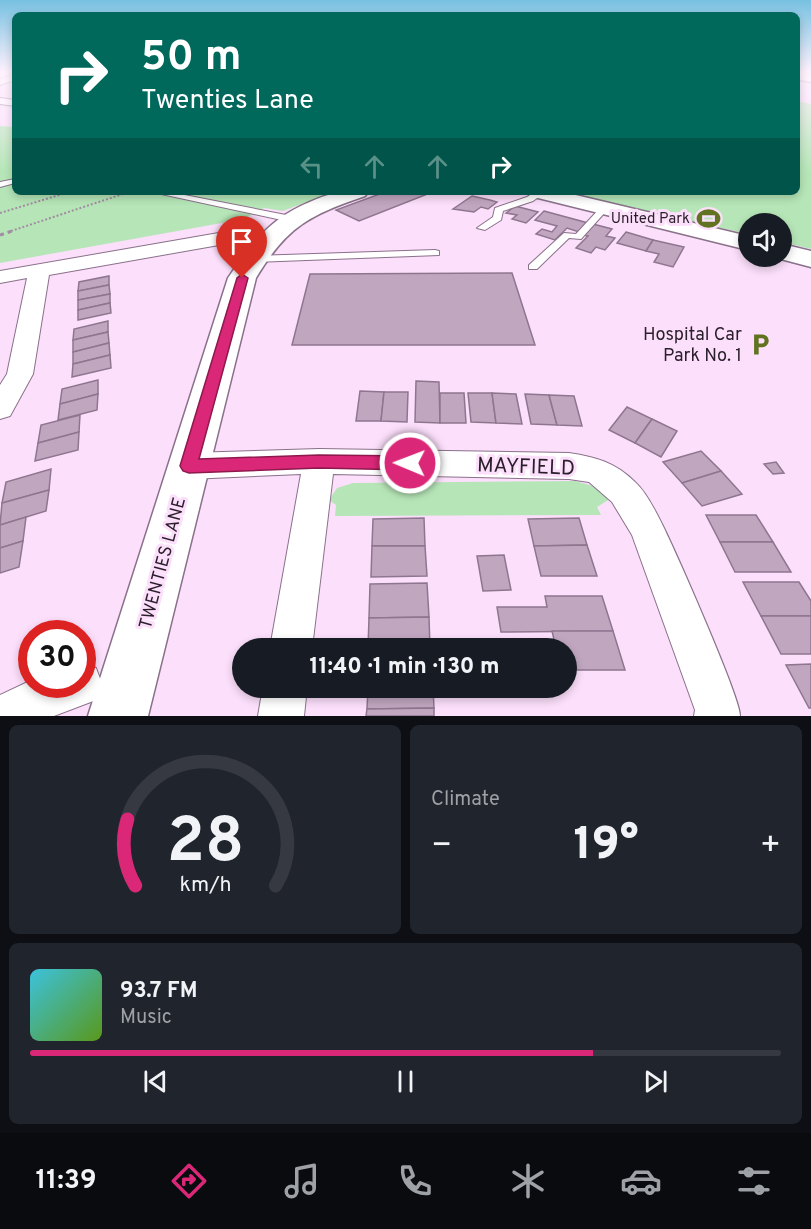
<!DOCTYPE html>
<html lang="en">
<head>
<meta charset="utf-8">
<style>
	:root { --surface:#171b24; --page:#20242c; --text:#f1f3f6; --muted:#9ea1a6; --line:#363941; --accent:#db2777 }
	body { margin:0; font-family:Overpass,sans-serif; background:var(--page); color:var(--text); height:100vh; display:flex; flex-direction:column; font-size:22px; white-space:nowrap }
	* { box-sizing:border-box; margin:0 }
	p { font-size:20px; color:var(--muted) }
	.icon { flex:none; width:33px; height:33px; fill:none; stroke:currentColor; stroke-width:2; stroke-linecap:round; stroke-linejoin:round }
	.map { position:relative; height:716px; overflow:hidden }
	.side { display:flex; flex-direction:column; gap:9px; padding:9px; background:#0d0f14; flex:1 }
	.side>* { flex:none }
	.hud { position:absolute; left:12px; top:12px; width:788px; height:183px; border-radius:9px; box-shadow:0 3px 9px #0003; background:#00695c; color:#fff; overflow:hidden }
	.controls { position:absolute; left:738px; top:213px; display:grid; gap:12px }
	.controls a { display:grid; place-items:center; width:54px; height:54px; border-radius:50%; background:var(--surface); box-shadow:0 3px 9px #0003; font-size:30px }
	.speed { position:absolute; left:18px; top:620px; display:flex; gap:12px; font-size:30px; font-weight:700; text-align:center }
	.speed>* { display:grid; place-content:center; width:78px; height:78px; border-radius:50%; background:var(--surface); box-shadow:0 3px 9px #0003; line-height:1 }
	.speed .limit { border:9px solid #d22; background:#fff; color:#111 }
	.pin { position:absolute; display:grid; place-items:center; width:51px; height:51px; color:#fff; margin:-62px -26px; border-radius:50% 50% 50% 0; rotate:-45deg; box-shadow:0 0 6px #0007 }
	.pin .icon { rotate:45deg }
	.me { position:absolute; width:66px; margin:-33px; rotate:271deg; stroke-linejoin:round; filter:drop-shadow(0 0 4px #0008) }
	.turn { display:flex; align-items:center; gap:21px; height:126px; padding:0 30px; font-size:27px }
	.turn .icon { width:78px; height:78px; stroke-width:2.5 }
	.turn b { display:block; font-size:42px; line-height:51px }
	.lanes { display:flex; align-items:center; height:57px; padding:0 30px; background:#0003; justify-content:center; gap:30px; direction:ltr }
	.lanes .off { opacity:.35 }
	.big { font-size:45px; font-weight:800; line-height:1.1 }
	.side .widget { flex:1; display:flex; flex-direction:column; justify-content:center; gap:9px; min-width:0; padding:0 21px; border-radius:9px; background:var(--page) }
	.side .dial { align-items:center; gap:0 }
	.dial svg { height:156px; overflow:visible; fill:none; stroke:var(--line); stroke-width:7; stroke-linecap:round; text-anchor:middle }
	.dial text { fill:var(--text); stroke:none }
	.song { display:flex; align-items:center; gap:18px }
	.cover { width:72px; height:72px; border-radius:9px; background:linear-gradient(135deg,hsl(190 70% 55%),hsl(90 70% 35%)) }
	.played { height:6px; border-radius:3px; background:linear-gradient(90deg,var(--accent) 75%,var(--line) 75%) }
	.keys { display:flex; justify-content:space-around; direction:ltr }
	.heat { display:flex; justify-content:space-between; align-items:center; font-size:33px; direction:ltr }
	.side .tiles { flex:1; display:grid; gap:9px; grid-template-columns:1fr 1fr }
	.widget:last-child { grid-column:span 2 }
	.trip { position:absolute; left:232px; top:638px; width:345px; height:60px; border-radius:30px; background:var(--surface); box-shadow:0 3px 9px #0003; font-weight:800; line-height:60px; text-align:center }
	.dock { display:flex; height:96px; justify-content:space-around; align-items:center; background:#090b0e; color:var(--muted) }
	.dock .icon { width:42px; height:42px }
	.dock .selected { color:var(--accent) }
	.dock b { font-size:27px; color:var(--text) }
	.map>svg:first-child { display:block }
	.green { fill:#b6e6b8 }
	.building { fill:#c1a6c0; stroke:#8f768f; stroke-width:1.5 }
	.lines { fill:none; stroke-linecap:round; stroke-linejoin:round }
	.lane-casing { stroke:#8a718a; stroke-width:2 }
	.street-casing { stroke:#8a718a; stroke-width:2 }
	.secondary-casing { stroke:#8a718a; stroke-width:3 }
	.path-far1 { stroke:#a28ca1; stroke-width:2; stroke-dasharray:2 2; stroke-linecap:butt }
	.path { stroke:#a28ca1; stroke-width:3; stroke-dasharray:4 4; stroke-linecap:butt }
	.lane { fill:#fff; fill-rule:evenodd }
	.street { fill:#fff; fill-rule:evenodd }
	.secondary { fill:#fff; fill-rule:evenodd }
	.route { fill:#db2777; stroke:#8e194d; stroke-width:1.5 }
	.labels { text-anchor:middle; stroke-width:6; stroke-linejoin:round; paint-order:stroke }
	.far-poi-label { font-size:15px; fill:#291e29; stroke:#fcdffb; text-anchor:end }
	.poi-label { font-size:18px; fill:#291e29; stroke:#fcdffb; text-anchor:end }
	.street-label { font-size:18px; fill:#291e29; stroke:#fcdffb }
	.near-street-label { font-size:21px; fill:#291e29; stroke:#fcdffb }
</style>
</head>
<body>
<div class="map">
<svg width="811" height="716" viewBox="0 0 811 716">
	<rect width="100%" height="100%" fill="#fcdffb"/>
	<g class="green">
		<polygon points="797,101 811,104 811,249 782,242 782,224 748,224 748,234 559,192 796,192"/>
		<polygon points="0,126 15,127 15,192 333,192 283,211 264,208 244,219 0,263"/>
		<polygon points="575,481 593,486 610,499 597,507 601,515 335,516 336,505 329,500 337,488 353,483"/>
	</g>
	<g class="building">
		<polygon points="385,192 418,192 425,195 359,221 336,210"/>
		<polygon points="472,196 490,200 497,202 488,209 481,207 474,212 453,209"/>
		<polygon points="515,206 538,212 526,223 512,219 517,215 506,213"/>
		<polygon points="544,211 588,223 579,232 567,228 555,240 536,234 542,229 552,232 557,226 535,220"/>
		<polygon points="593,224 612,229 606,236 615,238 605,250 596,247 591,253 576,248 588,236 583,235"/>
		<polygon points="626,232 653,240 646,251 617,243"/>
		<polygon points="653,240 684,247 673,267 654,262 659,254 646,251"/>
		<polygon points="512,273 535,345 292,345 310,274"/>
		<polygon points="109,276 109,285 78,291 79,282"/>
		<polygon points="109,285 110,294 78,300 78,291"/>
		<polygon points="110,294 110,303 78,310 78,300"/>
		<polygon points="110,303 111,313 78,320 78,310"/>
		<polygon points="108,321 108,332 73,340 74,329"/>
		<polygon points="108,332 109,343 73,352 73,340"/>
		<polygon points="109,343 110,355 73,364 73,352"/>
		<polygon points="110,355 111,368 72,377 73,364"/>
		<polygon points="98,380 98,394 60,404 62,389"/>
		<polygon points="416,381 439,382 440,423 415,422"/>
		<polygon points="360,391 384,392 381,421 356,421"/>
		<polygon points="384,392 408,392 407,422 381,421"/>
		<polygon points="440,393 464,393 466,423 440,423"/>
		<polygon points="468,393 492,393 496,423 471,422"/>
		<polygon points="492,393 516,394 522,424 496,423"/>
		<polygon points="98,394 97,410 58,420 60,404"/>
		<polygon points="525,394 549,395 557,425 531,424"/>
		<polygon points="549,395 574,396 582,426 557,425"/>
		<polygon points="627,407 652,419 635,443 609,430"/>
		<polygon points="80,415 79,432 38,443 41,425"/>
		<polygon points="652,419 677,431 661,457 635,443"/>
		<polygon points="79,432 78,450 35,461 38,443"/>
		<polygon points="701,451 721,471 682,483 663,462"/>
		<polygon points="776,462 784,473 773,474 764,464"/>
		<polygon points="51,469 49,490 2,503 6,482"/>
		<polygon points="721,471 742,494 702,506 682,483"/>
		<polygon points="49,490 46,511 0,525 2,503"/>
		<polygon points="706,515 756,515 773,542 720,542"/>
		<polygon points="26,517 23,541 0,548 0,525"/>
		<polygon points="424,518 425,546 372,546 373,519"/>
		<polygon points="579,518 587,545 534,546 528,519"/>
		<polygon points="23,541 19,567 0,573 0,548"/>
		<polygon points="720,542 773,542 791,572 735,572"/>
		<polygon points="587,545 597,576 541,576 534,546"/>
		<polygon points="372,546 425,546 427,576 371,577"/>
		<polygon points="504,555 511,590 483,591 477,556"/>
		<polygon points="743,582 799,582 811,601 811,616 761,616"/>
		<polygon points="427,583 429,617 369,618 370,584"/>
		<polygon points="545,596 602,596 613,631 501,632 497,607 547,607"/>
		<polygon points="761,616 811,616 811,654 781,654"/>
		<polygon points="429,617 430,648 368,648 369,618"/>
		<polygon points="552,631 613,631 625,670 567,670 567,648 556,648"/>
		<polygon points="811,664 811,708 809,708 786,665"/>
		<polygon points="368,687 433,687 434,708 367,709"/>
		<polygon points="434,708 434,716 366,716 367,709"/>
	</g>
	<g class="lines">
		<defs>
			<g id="lane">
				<polygon points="15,179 15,183 0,187 0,182"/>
				<polygon points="152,192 169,192 291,216 296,219 291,222"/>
				<polygon points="536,192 544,193 533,201 503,211 501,220 485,230 477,228 493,217 495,208 527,197"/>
				<polygon points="601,207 608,209 581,239 569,238 537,269 529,269 529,265 564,233 576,234"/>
				<polygon points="435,250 439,251 439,255 254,262 249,259 254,256"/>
			</g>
			<g id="street">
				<polygon points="15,74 15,80 0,85 0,79"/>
				<polygon points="0,98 15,100 15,106 0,104"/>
				<polygon points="236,230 276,233 278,237 276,241 236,242 49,275 33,374 10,416 0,419 0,385 7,374 27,278 0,283 0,271"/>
				<path d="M319,449L569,453C595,457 615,462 635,482C645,491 654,508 660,520C672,543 742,701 740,716H694L695,710L632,535L612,502L589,482L569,479L333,474L312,648H270L301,474L189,479L178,475L173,466L178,457L189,453Z"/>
				<polygon points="82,663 96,668 102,684 96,700 54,716 0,716 0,695 32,680 32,684 82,684"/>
				<polygon points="263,687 307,687 304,716 258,716"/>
			</g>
			<g id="secondary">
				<polygon points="796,72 811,74 811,82 796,79"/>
				<path d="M337,192H368L365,196C310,215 287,226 256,278L148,716H88L228,278C261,229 280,210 337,192Z"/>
				<polygon points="527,192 563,192 748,236 748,250 530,196"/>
				<polygon points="782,244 811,251 811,267 773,257 782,256"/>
			</g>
		</defs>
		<use href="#lane" class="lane-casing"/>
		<use href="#street" class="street-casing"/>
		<use href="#secondary" class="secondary-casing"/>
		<g class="path-far1">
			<polyline points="0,213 69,192"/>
			<polyline points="11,231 129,192"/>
		</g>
		<polyline class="path" points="0,235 15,230"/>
		<use href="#lane" class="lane"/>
		<use href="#street" class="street"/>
		<use href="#secondary" class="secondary"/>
	</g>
	<linearGradient id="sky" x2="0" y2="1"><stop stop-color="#77c1e1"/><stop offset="0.42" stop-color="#fef1fd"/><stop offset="1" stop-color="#fef1fd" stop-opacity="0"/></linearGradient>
	<rect width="811" height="172" fill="url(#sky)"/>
	<polygon class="route" points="242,274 248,278 199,459 319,455 410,456 416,458 418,463 416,468 410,470 319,468 189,473 183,471 180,466 237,278"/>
	<defs>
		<symbol id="stadium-bare" viewBox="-9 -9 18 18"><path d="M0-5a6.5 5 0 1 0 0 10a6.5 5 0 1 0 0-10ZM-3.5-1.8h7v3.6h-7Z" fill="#617321" stroke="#fcdffb" stroke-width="2.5" paint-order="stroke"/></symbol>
		<symbol id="parking-bare" viewBox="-9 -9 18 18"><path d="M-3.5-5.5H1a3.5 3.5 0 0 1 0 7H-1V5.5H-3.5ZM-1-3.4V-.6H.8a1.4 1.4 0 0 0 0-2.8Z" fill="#617321" stroke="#fcdffb" stroke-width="2.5" paint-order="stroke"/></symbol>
	</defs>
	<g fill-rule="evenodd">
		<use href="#stadium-bare" x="692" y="202" width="33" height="33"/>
		<use href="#parking-bare" x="744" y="328" width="33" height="33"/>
	</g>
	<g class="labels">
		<g class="far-poi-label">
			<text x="690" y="223">United Park</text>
		</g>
		<g class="poi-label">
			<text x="742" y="340">Hospital Car<tspan x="742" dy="21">Park No. 1</tspan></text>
		</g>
		<g class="street-label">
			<text transform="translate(162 563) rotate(-75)" y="6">TWENTIES LANE</text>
		</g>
		<g class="near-street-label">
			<text transform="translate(526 466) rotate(2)" y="7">MAYFIELD</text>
		</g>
	</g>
</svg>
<div class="controls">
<a><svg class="icon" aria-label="sound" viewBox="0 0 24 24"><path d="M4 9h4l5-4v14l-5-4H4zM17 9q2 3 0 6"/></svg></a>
</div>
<div class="speed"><div class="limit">30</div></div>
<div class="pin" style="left:242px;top:278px;background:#d93025"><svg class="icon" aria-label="arrive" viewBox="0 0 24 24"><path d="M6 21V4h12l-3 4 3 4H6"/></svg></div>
<svg class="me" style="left:410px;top:463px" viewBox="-20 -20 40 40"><circle r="17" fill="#db2777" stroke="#fff" stroke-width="3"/><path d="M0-11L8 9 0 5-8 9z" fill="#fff"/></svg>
<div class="trip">11:40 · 1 min · 130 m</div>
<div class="hud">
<div class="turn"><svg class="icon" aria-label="right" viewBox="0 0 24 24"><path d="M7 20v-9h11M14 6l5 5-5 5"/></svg><div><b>50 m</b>Twenties Lane</div></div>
<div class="lanes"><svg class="icon off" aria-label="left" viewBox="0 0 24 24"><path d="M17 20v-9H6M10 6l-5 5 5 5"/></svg><svg class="icon off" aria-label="ahead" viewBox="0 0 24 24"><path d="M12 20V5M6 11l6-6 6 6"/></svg><svg class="icon off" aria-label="ahead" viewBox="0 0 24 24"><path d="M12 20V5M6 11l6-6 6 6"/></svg><svg class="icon" aria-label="right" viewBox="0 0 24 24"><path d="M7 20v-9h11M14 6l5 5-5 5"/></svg></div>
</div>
</div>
<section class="side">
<div class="tiles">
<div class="widget dial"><svg viewBox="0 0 100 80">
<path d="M14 69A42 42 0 1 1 86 69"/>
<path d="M14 69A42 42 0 0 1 10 35" stroke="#db2777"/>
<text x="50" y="56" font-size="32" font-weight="700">28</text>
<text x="50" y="72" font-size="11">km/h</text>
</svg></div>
<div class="widget"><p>Climate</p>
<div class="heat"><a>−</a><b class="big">19°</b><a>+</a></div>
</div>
<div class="widget">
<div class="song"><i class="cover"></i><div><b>93.7 FM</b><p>Music</p></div></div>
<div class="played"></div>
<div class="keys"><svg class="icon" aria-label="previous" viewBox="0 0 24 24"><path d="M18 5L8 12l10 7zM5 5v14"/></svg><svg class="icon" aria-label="pause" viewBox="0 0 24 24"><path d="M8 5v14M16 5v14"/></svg><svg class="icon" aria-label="next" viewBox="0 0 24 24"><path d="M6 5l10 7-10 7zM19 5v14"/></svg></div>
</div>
</div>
</section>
<nav class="dock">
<b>11:39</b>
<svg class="icon selected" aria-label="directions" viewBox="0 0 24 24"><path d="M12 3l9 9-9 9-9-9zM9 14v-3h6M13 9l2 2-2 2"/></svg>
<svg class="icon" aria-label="music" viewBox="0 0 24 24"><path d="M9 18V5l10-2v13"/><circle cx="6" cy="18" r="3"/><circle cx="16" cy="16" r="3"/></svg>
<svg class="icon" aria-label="phone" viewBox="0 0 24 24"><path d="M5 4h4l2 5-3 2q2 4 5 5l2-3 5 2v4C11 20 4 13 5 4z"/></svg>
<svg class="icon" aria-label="climate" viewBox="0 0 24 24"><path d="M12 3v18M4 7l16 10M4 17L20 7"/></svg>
<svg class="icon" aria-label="car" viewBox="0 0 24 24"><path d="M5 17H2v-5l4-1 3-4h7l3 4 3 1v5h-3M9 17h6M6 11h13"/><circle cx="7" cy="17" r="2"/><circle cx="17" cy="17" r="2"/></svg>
<svg class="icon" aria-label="filters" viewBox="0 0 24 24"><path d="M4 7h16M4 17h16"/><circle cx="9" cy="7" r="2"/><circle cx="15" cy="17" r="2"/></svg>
</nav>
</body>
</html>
